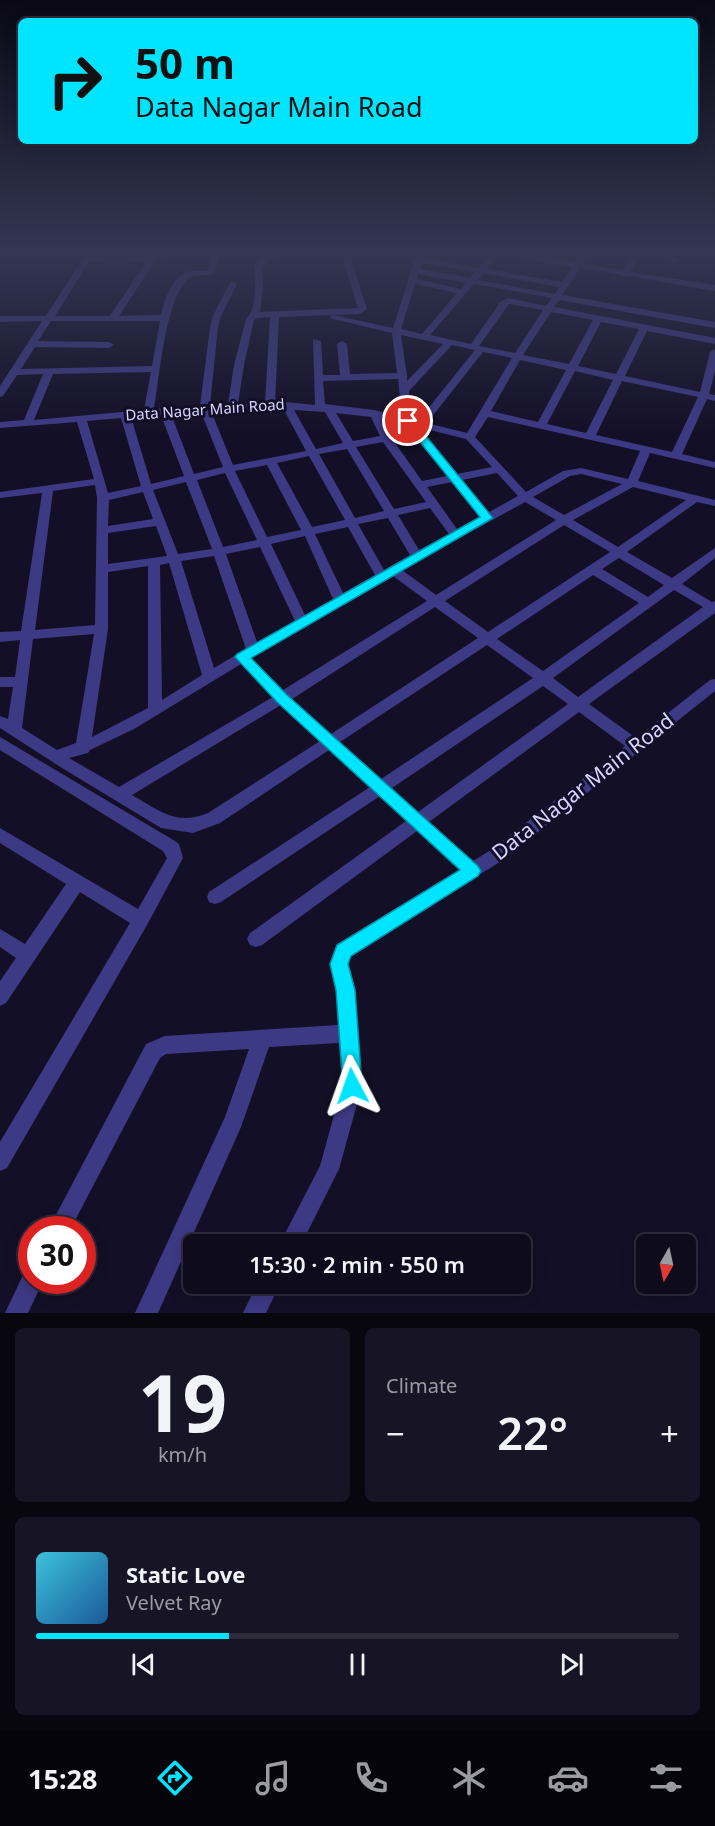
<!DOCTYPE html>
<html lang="en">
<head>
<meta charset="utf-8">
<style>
	:root { --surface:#0e0b1c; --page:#171425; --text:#f1f3f6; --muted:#9b9ba3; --line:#2e2b3b; --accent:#00e5ff }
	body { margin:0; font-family:"Noto Sans",sans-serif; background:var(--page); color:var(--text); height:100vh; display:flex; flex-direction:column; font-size:22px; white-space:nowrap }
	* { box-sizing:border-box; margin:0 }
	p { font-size:20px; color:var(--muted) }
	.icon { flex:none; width:33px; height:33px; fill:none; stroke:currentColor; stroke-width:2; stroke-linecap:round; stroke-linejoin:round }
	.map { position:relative; height:1313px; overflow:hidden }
	.sheet { display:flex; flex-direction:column; gap:15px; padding:15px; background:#08060f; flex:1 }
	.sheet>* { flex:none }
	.guide { position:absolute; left:18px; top:18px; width:680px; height:126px; border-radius:9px; box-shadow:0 3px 15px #0003,0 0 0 2px var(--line); background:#00e5ff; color:#111; overflow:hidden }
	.needle { width:39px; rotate:189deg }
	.tools { position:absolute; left:636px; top:1234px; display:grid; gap:12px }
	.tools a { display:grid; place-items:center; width:60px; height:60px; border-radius:9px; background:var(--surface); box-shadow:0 3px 15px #0003,0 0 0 2px var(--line); font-size:30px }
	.speed { position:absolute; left:18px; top:1216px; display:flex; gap:12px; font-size:30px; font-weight:700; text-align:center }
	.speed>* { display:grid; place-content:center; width:78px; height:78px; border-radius:50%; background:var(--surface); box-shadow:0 3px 15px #0003,0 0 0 2px var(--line); line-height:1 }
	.speed .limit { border:9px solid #d22; background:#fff; color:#111 }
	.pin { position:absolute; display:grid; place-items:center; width:51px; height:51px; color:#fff; margin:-26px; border:3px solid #fff; border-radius:50%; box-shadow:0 2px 6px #0007 }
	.me { position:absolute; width:66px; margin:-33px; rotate:356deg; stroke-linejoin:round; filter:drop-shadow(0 0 4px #0008) }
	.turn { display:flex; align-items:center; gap:21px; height:126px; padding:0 18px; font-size:27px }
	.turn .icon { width:78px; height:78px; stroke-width:2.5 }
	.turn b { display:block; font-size:42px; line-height:51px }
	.big { font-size:45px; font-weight:600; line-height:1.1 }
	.sheet .widget { flex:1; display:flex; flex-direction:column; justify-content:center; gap:9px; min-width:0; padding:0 21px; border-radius:9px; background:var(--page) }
	.sheet .dial { align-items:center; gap:0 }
	.dial b { font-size:78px; line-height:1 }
	.song { display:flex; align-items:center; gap:18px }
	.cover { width:72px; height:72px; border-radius:9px; background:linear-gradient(135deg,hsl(190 70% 55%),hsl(210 70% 35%)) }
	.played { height:6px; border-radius:3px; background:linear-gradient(90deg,var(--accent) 30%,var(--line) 30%) }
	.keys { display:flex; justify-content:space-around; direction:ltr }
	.heat { display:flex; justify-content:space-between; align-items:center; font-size:33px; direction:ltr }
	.sheet .tiles { flex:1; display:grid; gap:15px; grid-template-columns:1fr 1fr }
	.widget:last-child { grid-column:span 2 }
	.trip { position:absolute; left:183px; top:1234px; width:348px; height:60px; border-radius:9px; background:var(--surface); box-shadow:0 3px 15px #0003,0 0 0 2px var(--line); font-weight:600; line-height:60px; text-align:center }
	.tabs { display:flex; height:96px; justify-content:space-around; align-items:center; background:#06040b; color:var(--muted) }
	.tabs .icon { width:42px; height:42px }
	.tabs .active { color:var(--accent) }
	.tabs b { font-size:27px; color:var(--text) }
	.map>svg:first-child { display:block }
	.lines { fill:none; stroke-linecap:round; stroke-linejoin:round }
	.minor { fill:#3d3a85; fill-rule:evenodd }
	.route { fill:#00e5ff; stroke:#0095a6; stroke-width:1.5 }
	.labels { text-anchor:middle; stroke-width:6; stroke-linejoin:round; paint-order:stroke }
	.far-street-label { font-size:15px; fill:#d9d4ff; stroke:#130f26 }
	.near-street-label { font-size:21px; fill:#d9d4ff; stroke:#130f26 }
</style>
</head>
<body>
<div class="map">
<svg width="715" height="1313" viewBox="0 0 715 1313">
	<rect width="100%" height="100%" fill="#130f26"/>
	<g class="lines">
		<g class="minor">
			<path d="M88,251H96L92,258C110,258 128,259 147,257C158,256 169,251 180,251L173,257L155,261L119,316L161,315C165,300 171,277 188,272C194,270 201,271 207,271L211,255L196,251H247L219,256L214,274L190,277C165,297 160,376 154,409L200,406L210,327L213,316L229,284L233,281L237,284L221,316L218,327L210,405L228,404L234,365L246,319C258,307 255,282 254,265C265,254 283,250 298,251L269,261L262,266L263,287L260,312L358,308L342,256L328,251H429L424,258L479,268L492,253L489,251H506L575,262L583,251H591L583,264L623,270L633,251H641L631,272L715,285V291L628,276L625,277L621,275L580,268L562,295L715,322V328L559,300L554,307L715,338V344L647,331L625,376L700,392L710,352L715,349V371L709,394L715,395V401L707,399L682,454L715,462V468L650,453L638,481L715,500V506L697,502L627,552L672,578L715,548V558L682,584L712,602L715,601V613L589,704L636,738L710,680L715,679V691L503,860L350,955L348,964L354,990L362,1086L339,1169L301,1245H279L320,1166L342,1086L339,1043L269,1047L241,1127L158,1313H135L225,1117L249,1049L166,1054L160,1058L70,1230H48L146,1044L165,1036L338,1025L336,990L330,964L337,944L459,870L417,831L262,945L256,947L250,945L247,939L250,933L406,821L380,796L221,902L215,904L209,902L207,897L209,892L370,787L329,750L220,823L193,833L161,828L62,768L0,728V716L8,719L13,687H0V677H15L20,640L0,642V632L21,631L42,493L0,498V492L94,479L77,422L0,428V422L24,420L43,374L17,375L3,396L0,397V386L42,321L0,322V316H46ZM419,253L414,262L393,328L333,315L329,318L392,333L397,373L350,374L347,344L342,341L337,344L340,375H323L321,341L313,339L315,405L286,402L275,404L279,317L360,314L367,309L350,256ZM499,254L573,267L562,282L487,269ZM89,262H146L110,316H55ZM422,263L475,272L470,278L420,269ZM483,273L559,287L555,294L478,280ZM418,274L466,283L461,289L417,279ZM415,284L457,293L422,334L401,329ZM474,284L552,298L546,306L508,298L501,301L471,344L430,335ZM509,304L543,310L515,353L479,346ZM551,312L593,320L569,364L523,355ZM270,317L265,403L238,404L244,365L254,320L257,318ZM51,321H160L152,366L21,369L35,347L109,348L114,345L109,342L38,341ZM601,322L639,329L616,374L578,366ZM401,335L443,344L407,381V376ZM452,345L475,350L418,421L413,419L409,391ZM483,352L512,358L467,433L427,423ZM520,360L566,370L538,422L491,411ZM575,371L613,380L586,433L547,424ZM151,372L144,410L34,420L53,374ZM398,379L402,417L374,410L325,404L323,381ZM622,381L698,397L672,452L596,435ZM256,409L284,410L306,451L233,465L211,411ZM294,410L325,412L343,443L316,449ZM201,412L223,467L194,474L171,414ZM336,413L371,417L380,436L353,441ZM152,415H161L184,476L151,484L131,417ZM488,417L640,451L628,479L581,468L563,471L526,492L475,437ZM121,418L141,486L108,493L87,421ZM382,419L405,423L410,430L389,434ZM418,427L466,439L492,467L457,474ZM414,436L447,476L422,481L393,440ZM383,442L426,502L394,509L356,447ZM347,449L384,511L355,518L319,454ZM309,456L345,520L312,527L277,463ZM267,465L301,530L267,537L235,471ZM225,473L257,540L223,547L197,480ZM497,473L518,496L489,512L462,480ZM581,474L622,484L564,515L533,497L570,476ZM186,482L212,549L178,554L153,490ZM452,482L480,517L457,529L427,487ZM95,485L97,498L95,625L35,630L53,491ZM633,487L686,500L618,547L573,520ZM143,492L153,519L108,526L109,500ZM525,502L556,520L436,595L402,570ZM430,508L449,534L419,550L398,515ZM388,518L410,555L384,570L358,524ZM564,525L610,552L488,632L445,601ZM156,526L167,556L108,564V533ZM348,527L375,575L343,593L315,534ZM305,536L333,599L305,615L271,544ZM260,547L295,621L257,642L226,554ZM214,556L246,649L214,668L181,561ZM619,558L664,585L648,597L602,569ZM169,563L202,675L162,700L160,565ZM148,566V708L92,737L108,629V572ZM593,575L639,603L543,671L497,639ZM393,576L427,601L283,690L251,658ZM674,590L703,607L578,697L553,678ZM435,607L478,638L331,734L292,699ZM94,634L76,743L57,750L22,728L33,639ZM487,645L533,678L381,779L340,742ZM241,664L273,697L119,787L69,758L88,753L90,750L134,729ZM543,686L568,704L418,812L392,788ZM281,705L320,741L208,813C176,826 160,811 132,795ZM579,712L625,746L491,850L473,861L429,822Z"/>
			<polygon points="649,251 659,251 679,261 672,263"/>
			<polygon points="0,737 175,841 179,844 183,858 147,925 7,1168 0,1171 0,1142 130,923 80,892 6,1003 0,1006 0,981 16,958 0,947 0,929 25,944 66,884 0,843 0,828 138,909 167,858 163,851 0,750"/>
			<polygon points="32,1270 32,1281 43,1281 28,1313 5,1313 24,1273"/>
			<polygon points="257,1284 280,1284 266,1313 243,1313"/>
		</g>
	</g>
	<linearGradient id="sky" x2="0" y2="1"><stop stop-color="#0a0815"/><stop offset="0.58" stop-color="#333752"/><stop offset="1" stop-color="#333752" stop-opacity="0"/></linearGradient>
	<rect width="715" height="435" fill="url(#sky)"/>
	<polygon class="route" points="408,418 412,419 493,518 251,658 287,695 478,866 481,871 478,876 351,956 348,964 355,990 362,1086 359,1093 352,1096 345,1093 343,1086 336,990 330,964 337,945 460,870 277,702 235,657 237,654 480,517 405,423 405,419"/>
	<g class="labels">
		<g class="far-street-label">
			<text transform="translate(205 410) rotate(-4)" y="5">Data Nagar Main Road</text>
		</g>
		<g class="near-street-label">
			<text transform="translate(583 787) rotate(-38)" y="7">Data Nagar Main Road</text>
		</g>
	</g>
</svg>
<div class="tools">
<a><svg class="needle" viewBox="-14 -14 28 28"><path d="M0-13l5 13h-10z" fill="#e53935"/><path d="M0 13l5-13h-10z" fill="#9b9ba3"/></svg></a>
</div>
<div class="speed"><div class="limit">30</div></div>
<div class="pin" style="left:408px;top:421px;background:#d93025"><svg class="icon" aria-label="arrive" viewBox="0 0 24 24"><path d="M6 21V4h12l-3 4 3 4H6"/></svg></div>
<svg class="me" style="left:352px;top:1086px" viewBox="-20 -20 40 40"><path d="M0-17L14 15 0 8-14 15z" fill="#00e5ff" stroke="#fff" stroke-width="4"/></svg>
<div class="trip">15:30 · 2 min · 550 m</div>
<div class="guide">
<div class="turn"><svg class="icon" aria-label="right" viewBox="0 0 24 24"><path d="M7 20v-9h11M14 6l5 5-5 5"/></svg><div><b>50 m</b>Data Nagar Main Road</div></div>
</div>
</div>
<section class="sheet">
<div class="tiles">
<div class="widget dial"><b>19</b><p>km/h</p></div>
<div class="widget"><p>Climate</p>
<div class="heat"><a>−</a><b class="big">22°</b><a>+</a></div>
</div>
<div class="widget">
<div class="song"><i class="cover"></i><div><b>Static Love</b><p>Velvet Ray</p></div></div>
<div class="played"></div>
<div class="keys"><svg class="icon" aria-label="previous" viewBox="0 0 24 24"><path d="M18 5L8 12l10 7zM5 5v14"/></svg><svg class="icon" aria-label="pause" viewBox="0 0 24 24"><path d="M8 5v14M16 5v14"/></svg><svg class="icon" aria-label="next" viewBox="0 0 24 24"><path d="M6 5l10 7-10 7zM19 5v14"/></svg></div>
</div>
</div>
</section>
<nav class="tabs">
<b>15:28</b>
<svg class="icon active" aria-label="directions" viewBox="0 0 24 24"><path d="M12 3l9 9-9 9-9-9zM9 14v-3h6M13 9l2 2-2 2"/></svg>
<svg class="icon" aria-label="music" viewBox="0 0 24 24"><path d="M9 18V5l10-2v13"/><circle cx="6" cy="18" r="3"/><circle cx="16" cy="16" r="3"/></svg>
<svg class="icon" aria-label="phone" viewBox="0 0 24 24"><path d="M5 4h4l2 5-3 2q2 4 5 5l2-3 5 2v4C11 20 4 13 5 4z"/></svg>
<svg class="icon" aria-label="climate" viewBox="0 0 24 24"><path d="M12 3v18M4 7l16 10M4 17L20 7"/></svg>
<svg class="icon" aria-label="car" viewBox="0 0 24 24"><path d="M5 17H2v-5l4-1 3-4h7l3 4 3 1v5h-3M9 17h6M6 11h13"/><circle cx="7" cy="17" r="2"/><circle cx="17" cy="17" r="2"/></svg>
<svg class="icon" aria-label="filters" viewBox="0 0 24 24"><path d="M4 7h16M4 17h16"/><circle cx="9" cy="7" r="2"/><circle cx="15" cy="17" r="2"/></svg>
</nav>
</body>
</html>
